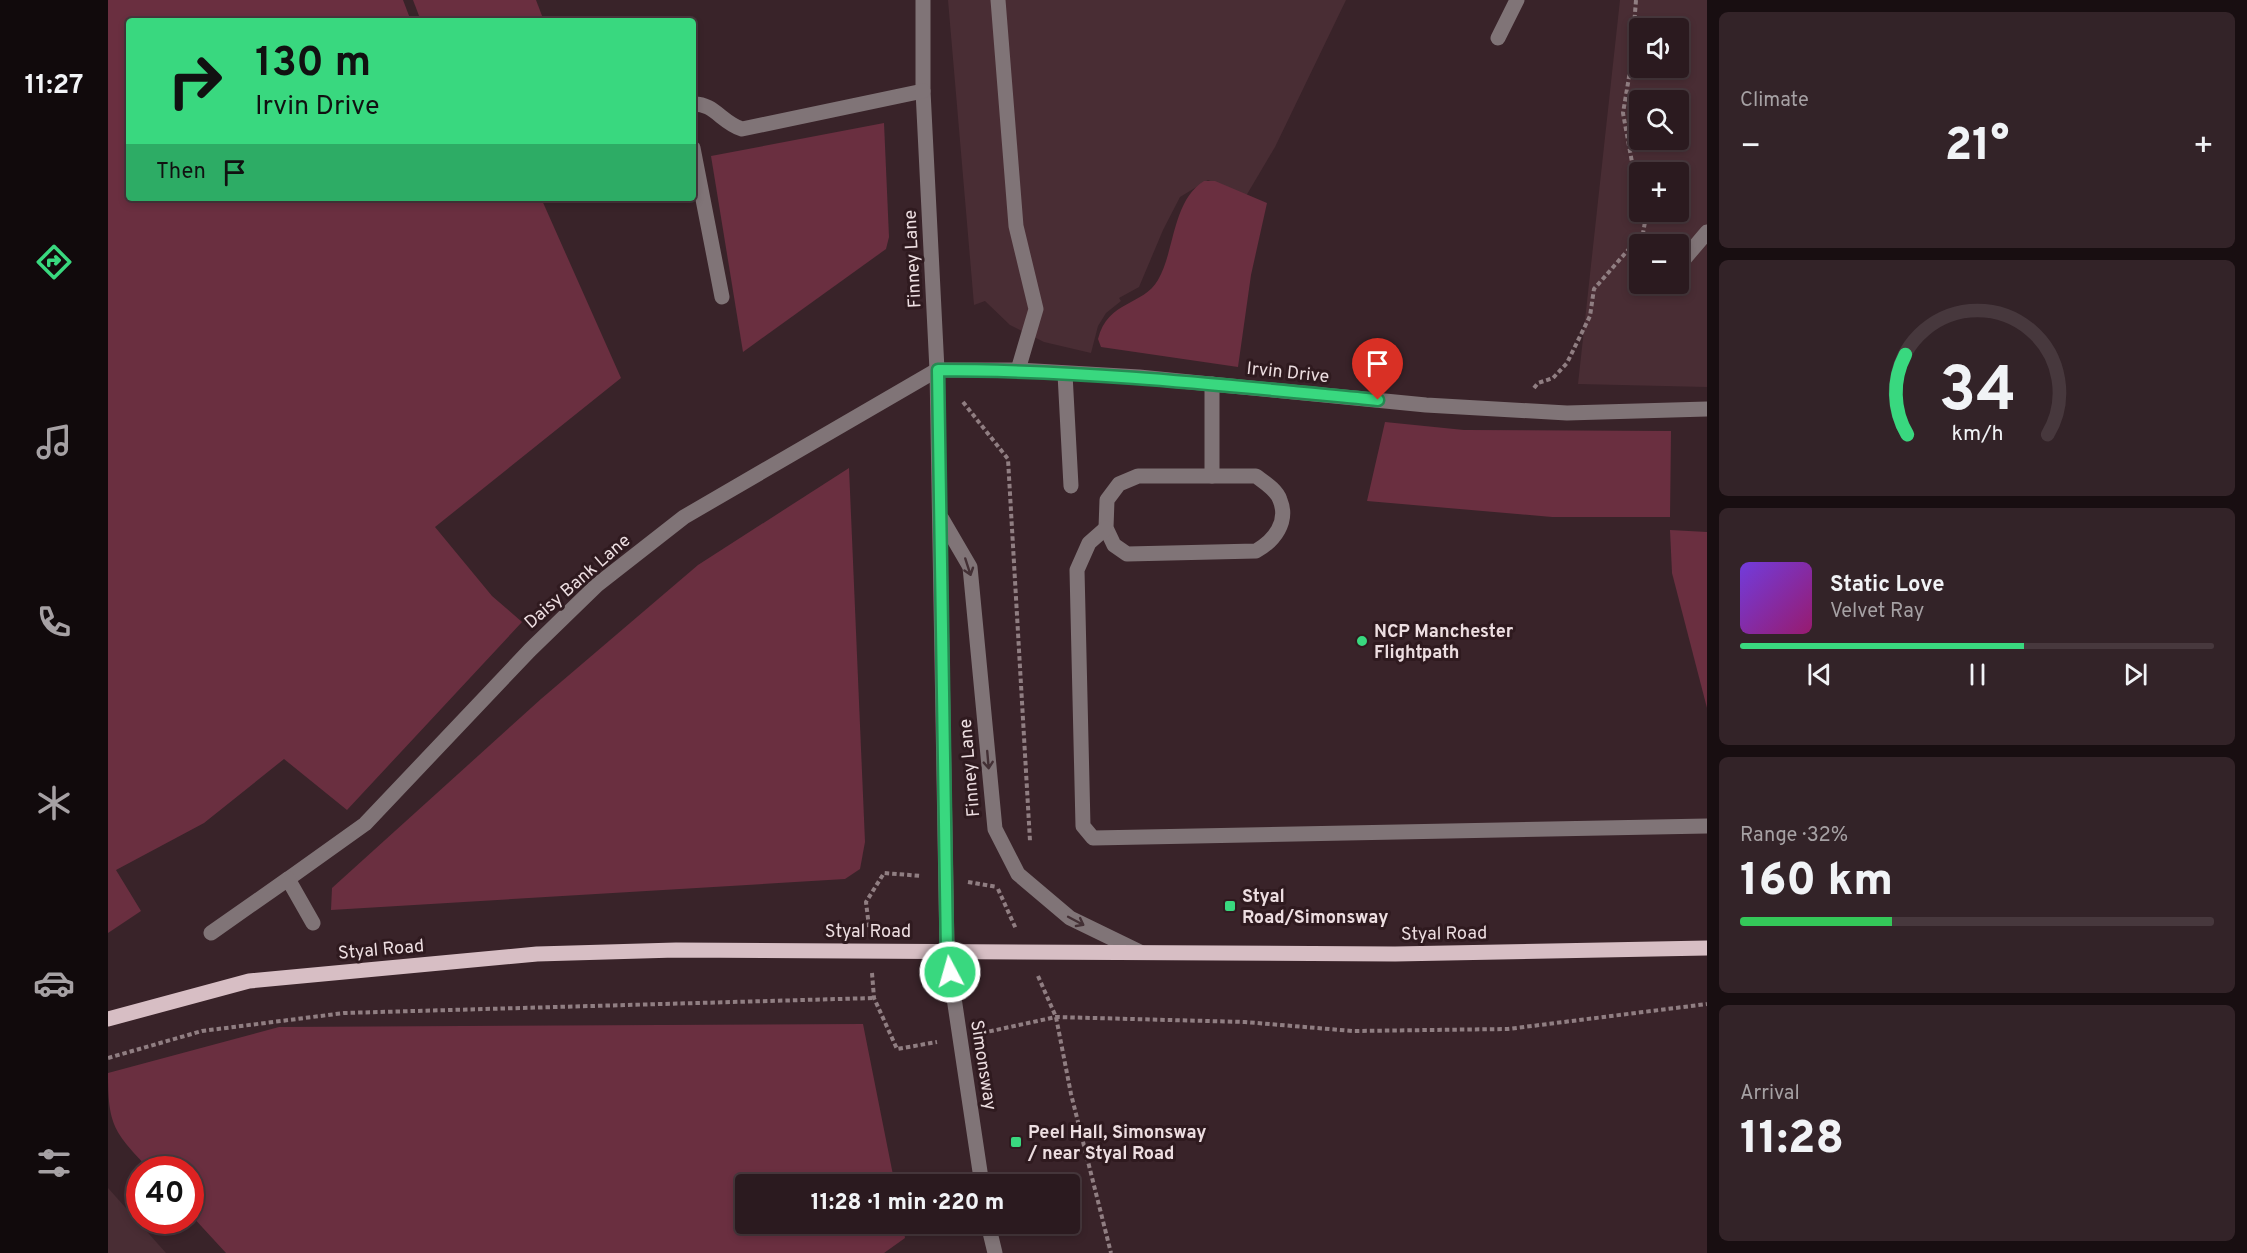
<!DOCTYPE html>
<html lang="en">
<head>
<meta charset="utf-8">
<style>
	:root { --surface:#2b1a1f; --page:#332328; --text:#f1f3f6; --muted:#a6a1a4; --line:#47383d; --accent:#39d87f }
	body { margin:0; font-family:Overpass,sans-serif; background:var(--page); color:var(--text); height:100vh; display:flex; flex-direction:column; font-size:22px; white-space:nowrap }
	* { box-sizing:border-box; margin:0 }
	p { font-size:20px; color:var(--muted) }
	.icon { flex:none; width:33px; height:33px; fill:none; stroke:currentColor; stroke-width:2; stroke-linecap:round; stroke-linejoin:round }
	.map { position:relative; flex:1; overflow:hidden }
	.sheet { display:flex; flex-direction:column; gap:12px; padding:12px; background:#180e11; width:540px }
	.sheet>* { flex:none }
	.hud { position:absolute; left:18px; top:18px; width:570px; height:183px; border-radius:6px; box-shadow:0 3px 9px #0003,0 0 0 2px var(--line); background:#39d87f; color:#111; overflow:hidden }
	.fabs { position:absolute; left:1521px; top:18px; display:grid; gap:12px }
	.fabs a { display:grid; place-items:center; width:60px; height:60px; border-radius:6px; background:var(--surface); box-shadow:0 3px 9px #0003,0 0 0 2px var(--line); font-size:30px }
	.speed { position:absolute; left:18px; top:1156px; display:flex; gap:12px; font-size:30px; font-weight:700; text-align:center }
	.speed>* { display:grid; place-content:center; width:78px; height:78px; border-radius:50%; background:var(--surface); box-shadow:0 3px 9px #0003,0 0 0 2px var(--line); line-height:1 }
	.speed .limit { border:9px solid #d22; background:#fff; color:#111 }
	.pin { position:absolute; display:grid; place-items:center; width:51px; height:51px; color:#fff; margin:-62px -26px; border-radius:50% 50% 50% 0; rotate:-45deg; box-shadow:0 0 6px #0007 }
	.pin .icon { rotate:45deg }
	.me { position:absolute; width:66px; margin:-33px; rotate:354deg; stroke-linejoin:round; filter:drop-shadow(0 0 4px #0008) }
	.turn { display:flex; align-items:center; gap:21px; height:126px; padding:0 30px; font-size:27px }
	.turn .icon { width:78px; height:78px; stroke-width:2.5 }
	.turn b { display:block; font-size:42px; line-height:51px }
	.then { display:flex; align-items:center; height:57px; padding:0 30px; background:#0003; gap:12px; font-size:22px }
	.big { font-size:45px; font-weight:800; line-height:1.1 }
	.sheet .tile { flex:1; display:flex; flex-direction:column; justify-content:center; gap:9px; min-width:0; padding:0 21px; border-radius:9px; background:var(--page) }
	.sheet .dial { align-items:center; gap:0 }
	.dial svg { height:156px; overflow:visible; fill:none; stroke:var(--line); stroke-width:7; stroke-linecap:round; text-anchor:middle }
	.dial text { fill:var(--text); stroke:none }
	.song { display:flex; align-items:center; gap:18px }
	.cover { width:72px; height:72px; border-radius:9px; background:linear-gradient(135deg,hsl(260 70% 55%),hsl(320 70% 35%)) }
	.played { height:6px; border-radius:3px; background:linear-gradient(90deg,var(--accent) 60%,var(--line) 60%) }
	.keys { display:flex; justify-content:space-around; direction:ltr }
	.heat { display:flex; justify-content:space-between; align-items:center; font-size:33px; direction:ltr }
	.charge { height:9px; border-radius:4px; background:linear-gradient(90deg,#34c759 32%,var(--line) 0) }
	.trip { position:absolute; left:627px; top:1174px; width:345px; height:60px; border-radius:6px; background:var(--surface); box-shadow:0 3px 9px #0003,0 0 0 2px var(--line); font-weight:800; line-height:60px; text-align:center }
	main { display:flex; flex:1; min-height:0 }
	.tab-bar { display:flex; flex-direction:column; width:108px; justify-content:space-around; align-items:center; background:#110a0c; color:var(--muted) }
	.tab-bar .icon { width:42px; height:42px }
	.tab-bar .on { color:var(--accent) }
	.tab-bar b { font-size:27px; color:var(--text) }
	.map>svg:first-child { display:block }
	.built { fill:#492d34; fill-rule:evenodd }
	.green { fill:#6a2f40 }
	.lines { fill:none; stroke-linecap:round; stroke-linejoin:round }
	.path { stroke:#907e82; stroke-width:4; stroke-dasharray:4.5 3; stroke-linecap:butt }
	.minor { stroke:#807477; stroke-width:15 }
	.major { stroke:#d7bec4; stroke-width:15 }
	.oneway { stroke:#433035 }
	.route-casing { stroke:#258c53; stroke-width:15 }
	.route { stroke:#39d87f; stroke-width:10 }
	.poi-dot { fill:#39d87f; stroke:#2f1a1f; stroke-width:2 }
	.labels { text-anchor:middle; stroke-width:6; stroke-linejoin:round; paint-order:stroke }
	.street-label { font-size:18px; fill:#eddee1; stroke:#2f1a1f }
	.poi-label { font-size:18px; font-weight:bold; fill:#eddee1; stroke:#2f1a1f; text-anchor:start }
</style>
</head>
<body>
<main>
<nav class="tab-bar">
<b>11:27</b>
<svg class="icon on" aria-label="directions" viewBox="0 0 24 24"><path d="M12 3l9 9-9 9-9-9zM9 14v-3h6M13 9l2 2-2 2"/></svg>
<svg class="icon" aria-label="music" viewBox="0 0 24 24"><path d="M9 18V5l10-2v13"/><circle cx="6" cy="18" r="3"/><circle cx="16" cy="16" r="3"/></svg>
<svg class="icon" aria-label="phone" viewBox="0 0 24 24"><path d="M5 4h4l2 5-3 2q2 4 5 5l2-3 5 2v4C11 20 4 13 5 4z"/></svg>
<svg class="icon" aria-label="climate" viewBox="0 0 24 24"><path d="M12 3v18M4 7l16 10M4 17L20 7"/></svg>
<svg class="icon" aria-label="car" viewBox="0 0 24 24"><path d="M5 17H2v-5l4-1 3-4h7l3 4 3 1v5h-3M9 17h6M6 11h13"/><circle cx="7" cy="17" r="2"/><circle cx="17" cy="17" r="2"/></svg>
<svg class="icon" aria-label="filters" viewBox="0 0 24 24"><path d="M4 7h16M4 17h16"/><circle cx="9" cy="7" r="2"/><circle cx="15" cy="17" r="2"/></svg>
</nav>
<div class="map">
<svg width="1599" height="1253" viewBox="0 0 1599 1253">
	<rect width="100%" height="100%" fill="#392329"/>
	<g class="built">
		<polygon points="840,0 1238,0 1167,147 1138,196 1100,180 1072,197 1055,230 1031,287 1011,298 1013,301 998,313 990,326 983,353 936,342 902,325 877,301 866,305"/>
		<path d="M1512,0H1599V387L1470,384ZM1532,28H1570V68H1532ZM1532,100H1570V140H1532ZM1532,172H1570V212H1532ZM1532,244H1570V284H1532Z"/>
		<polygon points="0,1188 58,1253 0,1253"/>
	</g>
	<g class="green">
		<polygon points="0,0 295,0 303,21 21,21 21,198 433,198 513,378 327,527 384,596 414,622 239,810 176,759 96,823 8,870 33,911 0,933"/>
		<polygon points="305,0 428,0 436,21 313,21"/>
		<polygon points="776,123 781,237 778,249 635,352 603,156"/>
		<path d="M1096,181H1107L1159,203L1143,275L1130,367L993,347L990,339C1000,300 1035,306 1050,280C1067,251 1064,201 1096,181Z"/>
		<polygon points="1277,422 1356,430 1563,431 1562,517 1444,517 1259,501"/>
		<polygon points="741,468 757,842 752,869 737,879 223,910 224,888 433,699 590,565"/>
		<polygon points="1562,530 1599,532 1599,708 1564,573"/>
		<path d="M755,1024L787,1185H638V1224H795L797,1238L776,1253H118L83,1215L82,1170H42C6,1132 0,1126 0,1073L171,1027Z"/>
	</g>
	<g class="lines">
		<g class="path">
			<polyline points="1528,0 1523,65 1515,113 1532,206"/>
			<polyline points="1426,388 1430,383 1445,378 1459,363 1482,316 1486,289 1535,233 1537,222 1533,212"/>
			<polyline points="855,402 900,459 922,841"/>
			<polyline points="860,882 889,887"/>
			<polyline points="890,889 908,929"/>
			<polyline points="761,927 758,902 776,873 814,876"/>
			<polyline points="764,973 766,998 789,1049 829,1042"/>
			<polyline points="930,976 948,1017 963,1094 1003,1253"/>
			<polyline points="874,1033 948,1017 1137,1022 1245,1031 1400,1029 1599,1004"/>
			<polyline points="0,1058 94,1031 236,1013 766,998"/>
		</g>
		<g class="minor">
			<polyline points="815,0 815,91 829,370 839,951 874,1185"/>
			<polyline points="890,0 908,226 928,309 910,370"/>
			<polyline points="1390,38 1409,0"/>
			<path d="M585,104C606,103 614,123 634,129L815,91"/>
			<polyline points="585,148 614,297"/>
			<polyline points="1572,264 1599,232"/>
			<polyline points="957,374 963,486"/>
			<polyline points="1104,384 1104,476"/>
			<path d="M1030,476H1148C1156,482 1169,490 1172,500C1181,522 1166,541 1148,551L1019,554L1006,545L998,528L999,500L1011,484Z"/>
			<polyline points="834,519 862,567 887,829 910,874 962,918 1032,952"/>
			<polyline points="998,528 981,543 969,570 975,826 985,838 1599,826"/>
			<polyline points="180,879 257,824 422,650 489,585 576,517 829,370 910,370 1031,377 1318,405 1459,413 1599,409"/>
			<polyline points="103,933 180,879 205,923"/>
			<polyline points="880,1224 887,1253"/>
		</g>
		<polyline class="major" points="0,1019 141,981 429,954 568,950 1287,954 1599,948"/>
	</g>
	<defs><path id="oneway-shaft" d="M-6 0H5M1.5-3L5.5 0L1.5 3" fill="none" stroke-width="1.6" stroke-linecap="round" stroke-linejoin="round" transform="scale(1.5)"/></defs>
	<g class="oneway">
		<use href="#oneway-shaft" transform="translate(860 567) rotate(72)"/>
		<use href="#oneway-shaft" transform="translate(880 760) rotate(85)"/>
		<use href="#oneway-shaft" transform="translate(968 921) rotate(28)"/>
	</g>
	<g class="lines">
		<defs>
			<path id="route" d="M842,972L839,951L830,370C977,370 1123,386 1270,400"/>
		</defs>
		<use href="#route" class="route-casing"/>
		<use href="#route" class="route"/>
	</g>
	<g class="poi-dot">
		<circle cx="1254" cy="641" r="6"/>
		<rect x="1116" y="900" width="12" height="12" rx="3"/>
		<rect x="902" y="1136" width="12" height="12" rx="3"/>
	</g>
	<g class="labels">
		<g class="street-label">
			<text transform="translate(804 259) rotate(-93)" y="6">Finney Lane</text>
			<text transform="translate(1180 372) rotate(6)" y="6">Irvin Drive</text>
			<text transform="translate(469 581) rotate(-41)" y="6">Daisy Bank Lane</text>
			<text transform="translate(861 768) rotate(-95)" y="6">Finney Lane</text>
			<text x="760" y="937">Styal Road</text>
			<text transform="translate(1336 933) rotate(-1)" y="6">Styal Road</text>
			<text transform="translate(273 949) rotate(-5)" y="6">Styal Road</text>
			<text transform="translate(876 1065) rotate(81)" y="6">Simonsway</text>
		</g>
		<g class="poi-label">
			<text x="1266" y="637">NCP Manchester<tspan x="1266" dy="21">Flightpath</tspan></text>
			<text x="1134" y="902">Styal<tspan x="1134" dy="21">Road/Simonsway</tspan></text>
			<text x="920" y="1138">Peel Hall, Simonsway<tspan x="920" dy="21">/ near Styal Road</tspan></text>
		</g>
	</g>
</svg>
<div class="fabs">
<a><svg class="icon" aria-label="sound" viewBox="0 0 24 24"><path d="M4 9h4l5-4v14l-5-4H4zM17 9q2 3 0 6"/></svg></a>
<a><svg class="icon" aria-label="search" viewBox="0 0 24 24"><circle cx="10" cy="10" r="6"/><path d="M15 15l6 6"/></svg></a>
<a>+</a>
<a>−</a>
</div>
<div class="speed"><div class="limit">40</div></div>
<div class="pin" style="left:1270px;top:400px;background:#d93025"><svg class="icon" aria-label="arrive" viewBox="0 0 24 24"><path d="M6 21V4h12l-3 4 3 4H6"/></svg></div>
<svg class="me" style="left:842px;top:972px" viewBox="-20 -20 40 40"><circle r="17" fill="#39d87f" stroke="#fff" stroke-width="3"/><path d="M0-11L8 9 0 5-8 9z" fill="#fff"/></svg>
<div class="trip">11:28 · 1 min · 220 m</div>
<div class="hud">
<div class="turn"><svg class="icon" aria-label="right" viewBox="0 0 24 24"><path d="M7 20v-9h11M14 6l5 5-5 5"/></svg><div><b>130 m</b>Irvin Drive</div></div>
<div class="then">Then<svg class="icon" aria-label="arrive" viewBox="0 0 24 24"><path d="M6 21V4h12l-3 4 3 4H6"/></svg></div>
</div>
</div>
<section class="sheet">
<div class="tile"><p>Climate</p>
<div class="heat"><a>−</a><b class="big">21°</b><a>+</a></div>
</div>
<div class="tile dial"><svg viewBox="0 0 100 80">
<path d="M14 69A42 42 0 1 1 86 69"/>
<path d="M14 69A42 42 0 0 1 13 28" stroke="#39d87f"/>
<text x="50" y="56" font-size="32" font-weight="700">34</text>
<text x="50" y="72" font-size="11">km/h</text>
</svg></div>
<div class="tile">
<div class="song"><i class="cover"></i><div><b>Static Love</b><p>Velvet Ray</p></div></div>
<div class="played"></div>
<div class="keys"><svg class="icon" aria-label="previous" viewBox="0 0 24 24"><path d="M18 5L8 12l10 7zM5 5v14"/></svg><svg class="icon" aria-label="pause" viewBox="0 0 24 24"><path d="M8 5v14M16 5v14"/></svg><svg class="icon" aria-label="next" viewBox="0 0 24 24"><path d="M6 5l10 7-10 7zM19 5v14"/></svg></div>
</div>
<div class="tile"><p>Range · 32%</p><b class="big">160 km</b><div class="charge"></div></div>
<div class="tile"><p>Arrival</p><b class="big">11:28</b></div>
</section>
</main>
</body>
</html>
